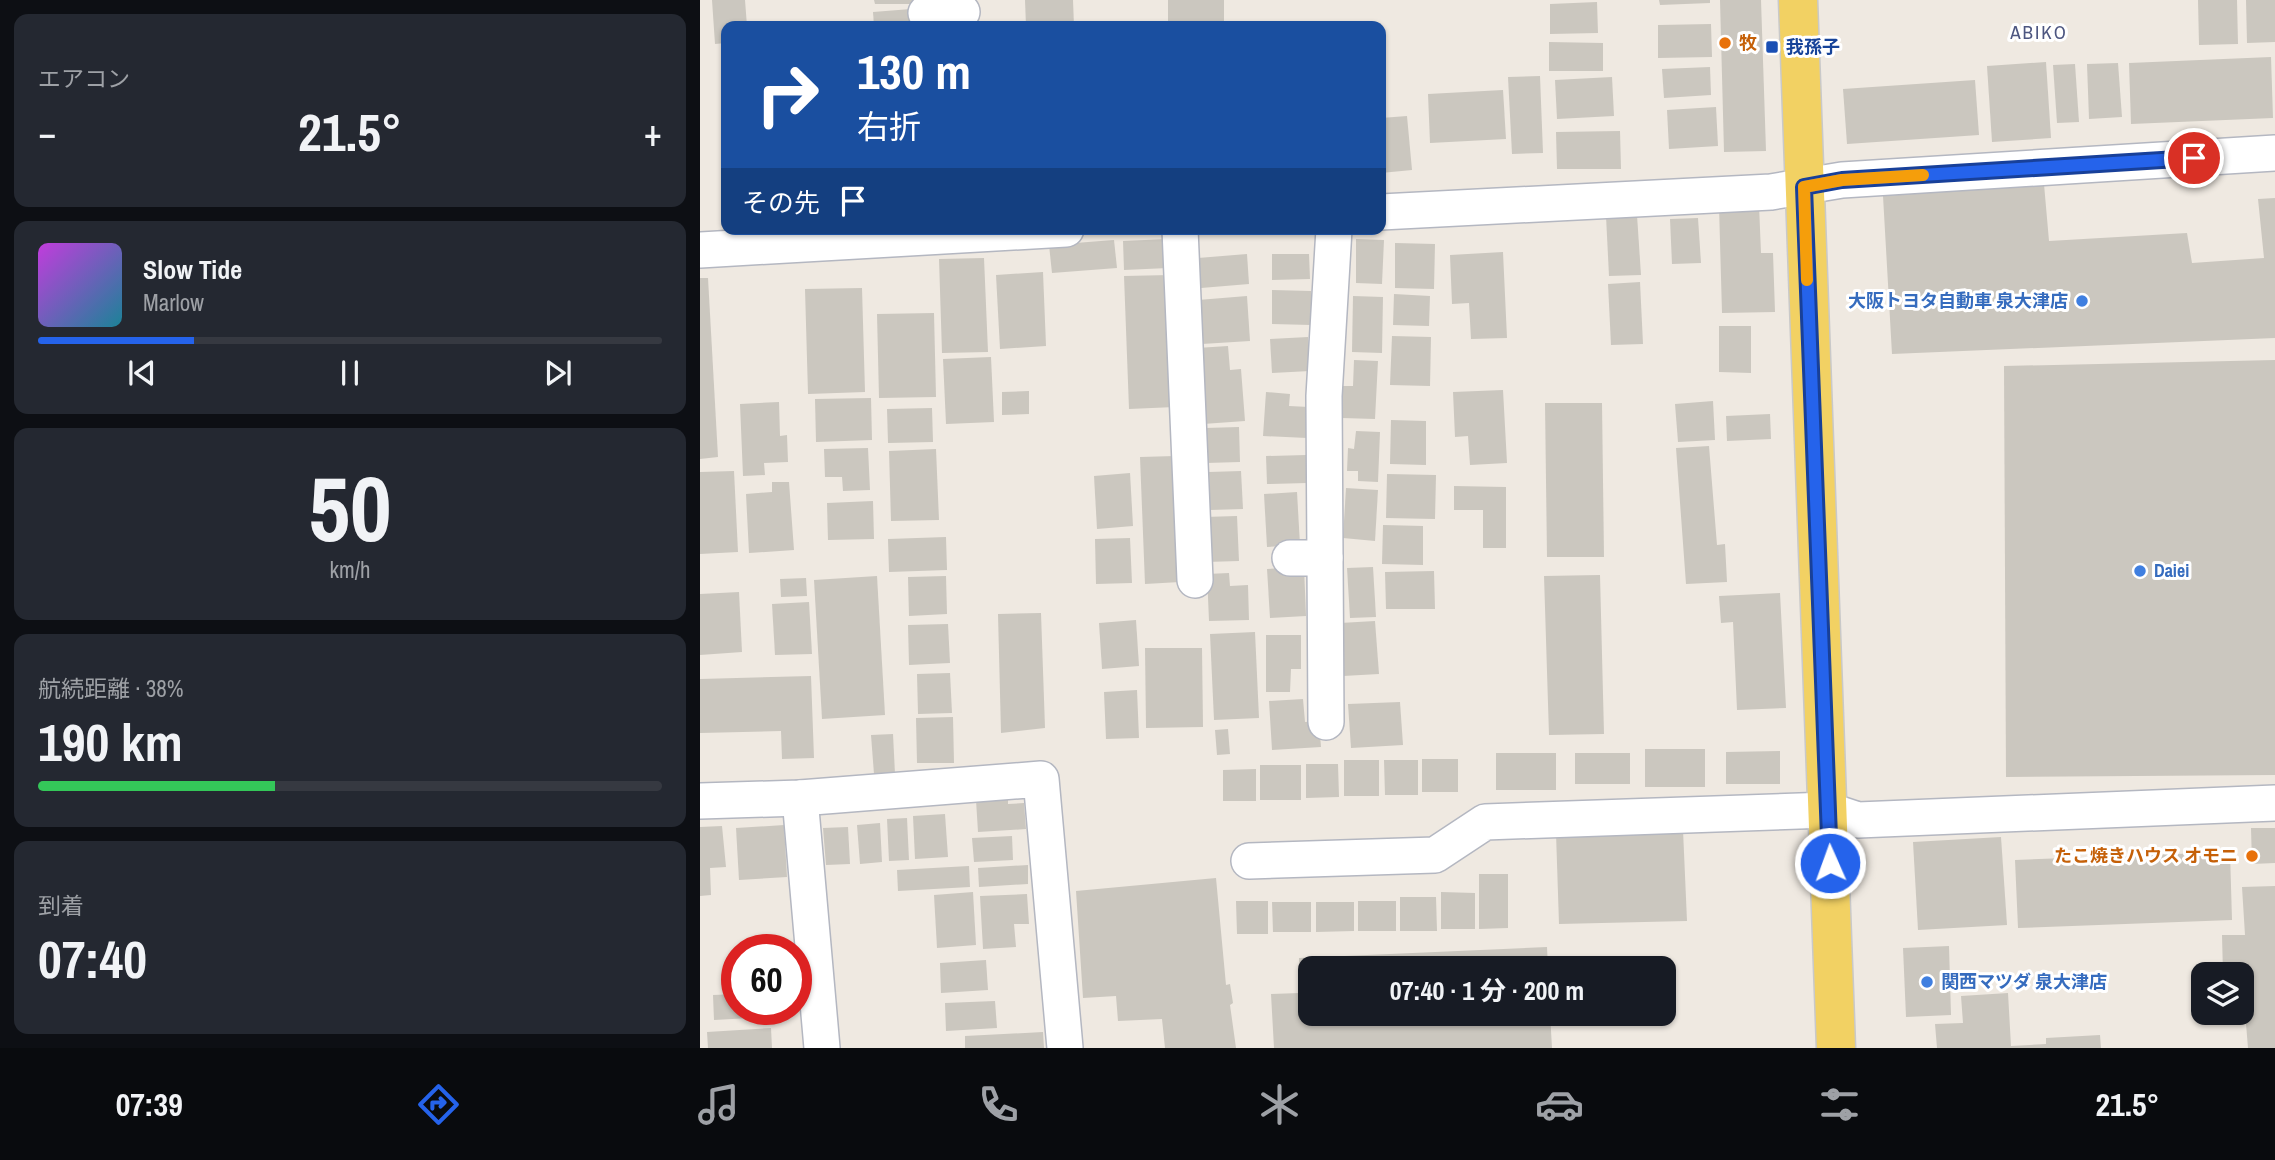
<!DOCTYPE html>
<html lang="ja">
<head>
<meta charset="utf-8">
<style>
	:root { --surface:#171b24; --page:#242831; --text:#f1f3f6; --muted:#9ea1a6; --line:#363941; --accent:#2563eb }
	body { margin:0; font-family:"Archivo Narrow","Noto Sans JP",sans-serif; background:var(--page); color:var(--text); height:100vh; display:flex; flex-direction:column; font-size:26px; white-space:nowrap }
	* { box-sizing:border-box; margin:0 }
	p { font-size:23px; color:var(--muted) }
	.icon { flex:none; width:38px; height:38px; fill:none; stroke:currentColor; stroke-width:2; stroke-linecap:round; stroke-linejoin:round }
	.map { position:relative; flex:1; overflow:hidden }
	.drawer { display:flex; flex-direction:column; gap:14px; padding:14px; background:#0d0f14; width:700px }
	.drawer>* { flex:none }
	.guide { position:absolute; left:21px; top:21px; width:665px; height:214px; border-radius:14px; box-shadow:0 2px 5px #0004; background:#1a4fa0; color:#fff; overflow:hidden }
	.fabs { position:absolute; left:1491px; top:962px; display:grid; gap:14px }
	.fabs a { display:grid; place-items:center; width:63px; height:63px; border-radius:14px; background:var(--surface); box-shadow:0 2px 5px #0004; font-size:35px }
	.speed { position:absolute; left:21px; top:934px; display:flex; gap:14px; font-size:35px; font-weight:700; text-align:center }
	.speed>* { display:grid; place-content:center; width:91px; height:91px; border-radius:50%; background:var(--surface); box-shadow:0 2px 5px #0004; line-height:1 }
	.speed .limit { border:10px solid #d22; background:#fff; color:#111 }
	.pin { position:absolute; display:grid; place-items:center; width:60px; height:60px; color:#fff; margin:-30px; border:4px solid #fff; border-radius:50%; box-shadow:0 2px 7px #0007 }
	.me { position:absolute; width:77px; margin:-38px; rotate:358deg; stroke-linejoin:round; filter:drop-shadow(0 0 5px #0008) }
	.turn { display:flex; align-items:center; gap:24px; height:147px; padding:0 21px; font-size:32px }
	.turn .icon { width:91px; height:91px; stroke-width:2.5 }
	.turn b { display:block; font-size:49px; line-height:60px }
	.then { display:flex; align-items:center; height:66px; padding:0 21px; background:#0003; gap:14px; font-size:26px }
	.big { font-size:52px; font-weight:700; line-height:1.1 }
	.drawer .card { flex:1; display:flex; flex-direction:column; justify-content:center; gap:10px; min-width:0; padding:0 24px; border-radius:14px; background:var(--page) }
	.drawer .dial { align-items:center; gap:0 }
	.dial b { font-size:91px; line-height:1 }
	.song { display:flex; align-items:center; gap:21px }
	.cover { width:84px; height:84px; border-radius:10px; background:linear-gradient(135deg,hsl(290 70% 55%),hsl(190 70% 35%)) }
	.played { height:7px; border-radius:4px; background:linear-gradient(90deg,var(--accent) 25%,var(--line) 25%) }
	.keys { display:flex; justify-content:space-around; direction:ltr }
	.heat { display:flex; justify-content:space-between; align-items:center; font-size:38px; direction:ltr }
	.charge { height:10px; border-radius:5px; background:linear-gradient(90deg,#34c759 38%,var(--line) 0) }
	.trip { position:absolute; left:598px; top:956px; width:378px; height:70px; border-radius:14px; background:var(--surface); box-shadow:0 2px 5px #0004; font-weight:700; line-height:70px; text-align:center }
	.menu { display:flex; height:112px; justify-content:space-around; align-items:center; background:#090b0e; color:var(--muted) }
	.menu .icon { width:49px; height:49px }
	.menu .active { color:var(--accent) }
	.menu b { font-size:32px; color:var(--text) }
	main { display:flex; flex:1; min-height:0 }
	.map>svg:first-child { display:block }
	.building { fill:#cbc7bf }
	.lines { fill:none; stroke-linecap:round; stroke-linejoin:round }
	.minor-casing { stroke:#b4b7c1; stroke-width:38 }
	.major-casing { stroke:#c9c9c9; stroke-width:41 }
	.minor { stroke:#fff; stroke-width:35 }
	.major { stroke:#f2d163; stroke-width:38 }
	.route-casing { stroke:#184099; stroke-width:18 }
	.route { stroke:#2563eb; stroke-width:12 }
	.slow { stroke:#f59e0b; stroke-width:12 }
	.food-dot { fill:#e8710a; stroke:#fff; stroke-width:2.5 }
	.transit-dot { fill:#1a4fb4; stroke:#fff; stroke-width:2.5 }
	.shop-dot { fill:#3f7fe0; stroke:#fff; stroke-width:2.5 }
	.labels { text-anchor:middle; stroke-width:6; stroke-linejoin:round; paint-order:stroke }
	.food-label { font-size:18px; font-weight:bold; fill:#c56008; stroke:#fff; text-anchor:start }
	.transit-label { font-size:18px; font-weight:bold; fill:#164399; stroke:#fff; text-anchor:start }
	.shop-label { font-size:18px; font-weight:bold; fill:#366cbe; stroke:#fff; text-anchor:start }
	.neighbourhood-label { font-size:19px; letter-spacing:2px; fill:#4d5680; stroke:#fff }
</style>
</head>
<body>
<main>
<section class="drawer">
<div class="card"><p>エアコン</p>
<div class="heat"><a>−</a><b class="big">21.5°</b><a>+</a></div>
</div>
<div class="card">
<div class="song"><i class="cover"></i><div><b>Slow Tide</b><p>Marlow</p></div></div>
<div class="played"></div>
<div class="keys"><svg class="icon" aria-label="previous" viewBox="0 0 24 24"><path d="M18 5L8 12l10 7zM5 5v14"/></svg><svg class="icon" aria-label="pause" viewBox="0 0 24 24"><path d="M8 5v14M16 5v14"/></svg><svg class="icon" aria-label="next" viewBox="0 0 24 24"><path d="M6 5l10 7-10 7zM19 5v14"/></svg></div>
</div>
<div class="card dial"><b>50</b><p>km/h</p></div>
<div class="card"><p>航続距離 · 38%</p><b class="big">190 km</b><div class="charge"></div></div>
<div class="card"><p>到着</p><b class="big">07:40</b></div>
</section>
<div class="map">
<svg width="1575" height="1048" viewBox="0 0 1575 1048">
	<rect width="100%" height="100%" fill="#efe9e1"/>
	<g class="building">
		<polygon points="12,0 45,0 47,26 26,26 26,43 15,44"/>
		<polygon points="174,0 212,0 212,4 175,4"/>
		<polygon points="325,0 373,0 374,26 326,26"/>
		<rect x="468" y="0" width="56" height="26"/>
		<polygon points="959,0 1010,0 1010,3 960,5"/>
		<polygon points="1020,0 1061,0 1066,151 1024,152"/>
		<polygon points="1498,0 1537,0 1538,44 1499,45"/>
		<polygon points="1546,0 1575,0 1575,42 1547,43"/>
		<polygon points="897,2 898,33 850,34 850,4"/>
		<polygon points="211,9 213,26 174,26 173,12"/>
		<polygon points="1011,24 1012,57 958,58 958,25"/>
		<polygon points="849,42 903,43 903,71 849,71"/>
		<polygon points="1571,57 1573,118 1431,124 1429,63"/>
		<polygon points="1346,62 1351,138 1292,142 1287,66"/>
		<polygon points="1418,63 1422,117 1389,119 1387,64"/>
		<polygon points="1375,64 1379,122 1357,123 1353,65"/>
		<polygon points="1010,67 1011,95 964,98 962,69"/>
		<polygon points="840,76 843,153 812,154 808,77"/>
		<polygon points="912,77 914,116 857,119 855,80"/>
		<polygon points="1275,80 1279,135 1147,144 1143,89"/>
		<polygon points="803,90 806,139 730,143 728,94"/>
		<polygon points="1016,107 1018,146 969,149 967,110"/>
		<polygon points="707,116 712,170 681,173 681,118"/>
		<polygon points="920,131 921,169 857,169 856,132"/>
		<polygon points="1344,184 1349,241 1487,233 1492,263 1564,258 1558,199 1575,198 1575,338 1192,354 1183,196"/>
		<polygon points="1059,205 1061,253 1073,253 1075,312 1022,313 1019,206"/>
		<polygon points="937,215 941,275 909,276 906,216"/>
		<polygon points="998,218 1001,263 972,264 970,219"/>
		<polygon points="467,239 468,268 424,270 423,241"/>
		<polygon points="656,239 684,240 682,284 656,283"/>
		<polygon points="414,240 417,268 352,273 349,245"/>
		<polygon points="695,243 735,244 734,289 695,288"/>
		<polygon points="803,252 807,338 771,339 769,303 752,304 750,255"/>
		<polygon points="547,254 549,284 501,288 498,258"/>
		<polygon points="572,254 609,254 610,279 572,280"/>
		<polygon points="284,258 288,352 242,353 239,259"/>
		<polygon points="343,272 346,346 300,349 296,275"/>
		<polygon points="470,275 475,407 429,409 424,276"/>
		<polygon points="0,278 8,278 18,457 0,459"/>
		<polygon points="940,282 943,344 911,345 908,284"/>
		<polygon points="162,288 165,392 108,394 105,289"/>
		<polygon points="572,290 611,291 611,325 572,324"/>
		<polygon points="694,294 730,296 729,326 693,325"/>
		<polygon points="547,296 550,341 502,344 498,300"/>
		<polygon points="653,296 683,297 682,353 652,352"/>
		<polygon points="234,313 236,397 179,398 177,314"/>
		<polygon points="1019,326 1051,326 1051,373 1019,372"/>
		<polygon points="692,336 731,337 730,386 690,385"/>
		<polygon points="608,337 610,371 572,373 570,339"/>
		<polygon points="528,346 530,370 541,369 545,421 503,424 497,348"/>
		<polygon points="291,357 294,422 246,424 243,359"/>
		<polygon points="654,360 678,361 675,419 642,418 643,386 653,386"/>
		<polygon points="1575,360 1575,775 1306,777 1304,366"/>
		<polygon points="803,390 807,463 770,465 768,436 755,437 753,392"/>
		<polygon points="329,391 329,414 302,415 302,392"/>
		<polygon points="566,392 590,394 589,406 609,407 607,438 563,436"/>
		<polygon points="171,398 172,440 116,442 115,399"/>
		<polygon points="1013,401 1015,440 978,442 975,404"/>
		<polygon points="79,402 80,436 87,435 88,462 64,463 65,475 43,476 40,404"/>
		<polygon points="845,403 902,403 904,557 847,557"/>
		<polygon points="232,408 233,442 188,443 187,409"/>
		<polygon points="1070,414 1071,439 1027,441 1026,416"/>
		<polygon points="691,420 726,421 726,465 690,464"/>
		<polygon points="539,427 540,462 506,463 505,428"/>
		<polygon points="656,431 680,432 678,482 658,481 658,471 647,471 648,448 654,449"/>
		<polygon points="1009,446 1017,545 1025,544 1027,582 986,584 976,448"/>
		<polygon points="168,448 170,490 143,491 142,477 125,477 124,449"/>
		<polygon points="236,449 239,520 191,521 189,451"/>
		<polygon points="606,455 607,483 567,484 566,456"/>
		<polygon points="475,456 480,582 445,584 440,457"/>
		<polygon points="34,471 38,552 0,554 0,472"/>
		<polygon points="541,471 543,509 510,510 509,472"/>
		<polygon points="430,473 433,526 397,529 394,476"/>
		<polygon points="687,474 736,475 735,519 686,518"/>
		<polygon points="72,482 89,482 94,550 49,553 46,494 72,492"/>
		<polygon points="754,486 806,487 806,548 783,548 783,510 754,510"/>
		<polygon points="646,488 678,490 675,541 643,538"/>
		<polygon points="597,492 600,545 567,547 564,494"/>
		<polygon points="173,501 174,539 128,540 127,503"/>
		<polygon points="537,516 539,561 506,562 504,517"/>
		<polygon points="683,525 723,526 723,565 682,564"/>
		<polygon points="246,537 247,570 189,572 188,539"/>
		<polygon points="430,538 432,583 396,584 395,539"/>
		<polygon points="604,567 606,616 570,618 567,569"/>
		<polygon points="673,567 676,617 650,618 647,568"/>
		<polygon points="734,571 735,609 686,609 685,572"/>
		<polygon points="529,573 530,586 548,585 549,620 509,621 507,574"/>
		<polygon points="900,575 904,734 849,735 844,576"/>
		<polygon points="177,576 185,715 122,719 114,580"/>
		<polygon points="246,576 247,614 209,616 208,577"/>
		<polygon points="106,578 107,596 81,597 80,579"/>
		<polygon points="39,592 42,652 0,655 0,594"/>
		<polygon points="1080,593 1086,708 1037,710 1033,622 1021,623 1019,596"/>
		<polygon points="109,602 112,654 75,655 72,604"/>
		<polygon points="341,613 345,728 301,733 298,614"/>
		<polygon points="436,620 439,666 402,669 399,623"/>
		<polygon points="675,621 679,674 643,676 640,623"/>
		<polygon points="248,624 250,663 209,665 208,625"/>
		<polygon points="555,632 559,718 514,720 510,634"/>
		<polygon points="566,635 601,635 601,669 591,669 590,692 566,692"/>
		<polygon points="445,648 502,648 503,727 446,728"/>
		<polygon points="250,673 252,713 218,714 217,674"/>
		<polygon points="111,676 114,758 82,759 81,731 0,733 0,679"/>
		<polygon points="437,690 439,738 406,739 404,692"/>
		<polygon points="603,699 605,722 619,721 621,747 572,750 569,701"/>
		<polygon points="700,702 703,745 651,748 648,704"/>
		<polygon points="253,717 254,763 217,763 216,718"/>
		<polygon points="528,729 530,754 517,755 515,730"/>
		<polygon points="193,734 195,774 174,774 171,735"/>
		<rect x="945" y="749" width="60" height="38"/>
		<polygon points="1080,751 1080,784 1026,784 1026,752"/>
		<rect x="796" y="753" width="60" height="37"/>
		<rect x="875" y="753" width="55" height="31"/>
		<rect x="722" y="759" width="36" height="33"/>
		<rect x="644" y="760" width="35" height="36"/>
		<polygon points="684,760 718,760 718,795 685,795"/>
		<polygon points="606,764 638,764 639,797 606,798"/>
		<rect x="560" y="765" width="41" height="35"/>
		<polygon points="556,769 556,801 523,801 523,770"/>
		<polygon points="308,797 308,804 324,803 326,829 278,832 276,800"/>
		<polygon points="245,814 248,857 215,859 213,816"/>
		<polygon points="207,818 209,860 189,861 187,819"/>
		<polygon points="180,823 182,862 160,864 157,825"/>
		<polygon points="84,825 87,877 39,880 36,828"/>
		<polygon points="22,826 26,867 10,868 11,895 0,896 0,827"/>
		<polygon points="148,827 150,864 126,865 123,828"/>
		<polygon points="1551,828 1575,828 1575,863 1552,864"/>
		<polygon points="983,830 987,921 859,924 856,833"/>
		<polygon points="312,836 313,860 274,862 272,838"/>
		<polygon points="1301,837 1307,925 1218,930 1213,842"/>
		<polygon points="1530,852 1532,920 1318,928 1315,860"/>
		<polygon points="328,865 328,884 279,887 278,868"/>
		<polygon points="269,866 270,887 198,891 197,870"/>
		<polygon points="779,874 808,874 808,928 779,929"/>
		<polygon points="516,878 526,985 530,984 533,1003 530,1005 536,1048 465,1048 462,1019 418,1021 416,996 383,998 376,891"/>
		<polygon points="1575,886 1575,1048 1548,1048 1542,975 1523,974 1522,935 1545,935 1542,887"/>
		<polygon points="273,892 276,945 237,948 234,895"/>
		<polygon points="741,892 775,893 775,929 741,929"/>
		<polygon points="327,894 329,924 314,924 316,947 283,949 280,896"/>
		<polygon points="700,897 736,897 737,931 700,931"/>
		<polygon points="536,901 568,901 568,934 537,934"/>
		<rect x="658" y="901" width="38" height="30"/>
		<polygon points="572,902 611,902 611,932 573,932"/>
		<polygon points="616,902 654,902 654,931 616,932"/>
		<polygon points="1249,946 1251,1015 1206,1017 1203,948"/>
		<polygon points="847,947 848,968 611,968 611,1013 850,1013 852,1048 574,1048 571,994 600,993 599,958"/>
		<polygon points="286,960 288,990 241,993 240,963"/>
		<polygon points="1308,993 1311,1046 1346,1044 1346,1038 1400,1035 1401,1048 1237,1048 1235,1024 1263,1023 1261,996"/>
		<polygon points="37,994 37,1010 67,1010 68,1017 14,1020 13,995"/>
		<polygon points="295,1001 297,1028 246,1031 245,1003"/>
		<polygon points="71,1028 72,1048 8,1048 7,1032"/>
		<polygon points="343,1032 344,1048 265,1048 265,1036"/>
	</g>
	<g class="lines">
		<defs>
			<g id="minor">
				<polyline points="226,13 262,12"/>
				<polyline points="681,212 1071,192 1142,180 1575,153"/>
				<polyline points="480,229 495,580"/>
				<polyline points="0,250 366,229"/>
				<polyline points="590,558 625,558"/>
				<polyline points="626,722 624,396 634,229"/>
				<polyline points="100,798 122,1048"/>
				<polyline points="0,801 100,798 341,779 365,1048"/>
				<polyline points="549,861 735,855 785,822 1128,810 1158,820 1575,803"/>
			</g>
			<polyline id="major" points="1098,0 1136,1048"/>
		</defs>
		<use href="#minor" class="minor-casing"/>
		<use href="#major" class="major-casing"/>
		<use href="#minor" class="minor"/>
		<use href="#major" class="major"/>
	</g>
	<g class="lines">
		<defs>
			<polyline id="route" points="1130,863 1104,187 1142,180 1494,158"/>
		</defs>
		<use href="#route" class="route-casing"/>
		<use href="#route" class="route"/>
		<polyline class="slow" points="1107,280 1104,187 1142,180 1223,175"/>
	</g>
	<g class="food-dot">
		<circle cx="1025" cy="43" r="7"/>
		<circle cx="1552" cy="856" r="7"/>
	</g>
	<rect class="transit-dot" x="1065" y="40" width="14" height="14" rx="3.5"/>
	<g class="shop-dot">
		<circle cx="1382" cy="301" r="7"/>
		<circle cx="1440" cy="571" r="7"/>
		<circle cx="1227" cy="982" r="7"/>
	</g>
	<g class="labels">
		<g class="food-label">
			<text x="1039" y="49">牧</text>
			<text x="1538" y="862" text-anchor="end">たこ焼きハウス オモニ</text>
		</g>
		<g class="transit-label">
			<text x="1086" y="53">我孫子</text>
		</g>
		<g class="shop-label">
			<text x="1368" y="307" text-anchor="end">大阪トヨタ自動車 泉大津店</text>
			<text x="1454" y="577">Daiei</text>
			<text x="1241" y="988">関西マツダ 泉大津店</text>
		</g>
		<g class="neighbourhood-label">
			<text x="1339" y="39">ABIKO</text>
		</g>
	</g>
</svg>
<div class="fabs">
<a><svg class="icon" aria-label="layers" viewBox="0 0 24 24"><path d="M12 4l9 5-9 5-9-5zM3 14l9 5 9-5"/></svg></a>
</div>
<div class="speed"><div class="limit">60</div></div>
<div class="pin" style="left:1494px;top:158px;background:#d93025"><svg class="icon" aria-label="arrive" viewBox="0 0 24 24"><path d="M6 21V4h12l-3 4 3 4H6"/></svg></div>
<svg class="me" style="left:1130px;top:863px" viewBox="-20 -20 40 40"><circle r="17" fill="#2563eb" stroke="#fff" stroke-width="3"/><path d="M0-11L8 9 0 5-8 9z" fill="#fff"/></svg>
<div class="trip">07:40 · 1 分 · 200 m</div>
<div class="guide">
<div class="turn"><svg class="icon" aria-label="right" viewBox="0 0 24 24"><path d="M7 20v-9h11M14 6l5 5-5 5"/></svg><div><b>130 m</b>右折</div></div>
<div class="then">その先<svg class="icon" aria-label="arrive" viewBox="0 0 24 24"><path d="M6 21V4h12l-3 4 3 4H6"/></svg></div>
</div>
</div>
</main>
<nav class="menu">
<b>07:39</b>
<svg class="icon active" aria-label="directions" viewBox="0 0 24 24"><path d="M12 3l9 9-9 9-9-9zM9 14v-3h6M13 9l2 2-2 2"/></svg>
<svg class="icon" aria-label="music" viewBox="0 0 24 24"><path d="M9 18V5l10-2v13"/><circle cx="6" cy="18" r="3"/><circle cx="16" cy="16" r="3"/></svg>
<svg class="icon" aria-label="phone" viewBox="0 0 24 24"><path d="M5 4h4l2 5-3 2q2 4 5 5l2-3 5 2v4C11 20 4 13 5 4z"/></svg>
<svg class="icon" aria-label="climate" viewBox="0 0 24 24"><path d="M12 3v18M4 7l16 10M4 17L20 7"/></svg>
<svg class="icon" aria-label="car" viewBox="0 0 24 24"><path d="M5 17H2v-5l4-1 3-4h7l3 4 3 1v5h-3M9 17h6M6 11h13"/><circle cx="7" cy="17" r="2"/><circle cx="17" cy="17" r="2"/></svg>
<svg class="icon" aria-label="filters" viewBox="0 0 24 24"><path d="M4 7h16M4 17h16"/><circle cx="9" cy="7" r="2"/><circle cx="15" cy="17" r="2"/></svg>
<b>21.5°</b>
</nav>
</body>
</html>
